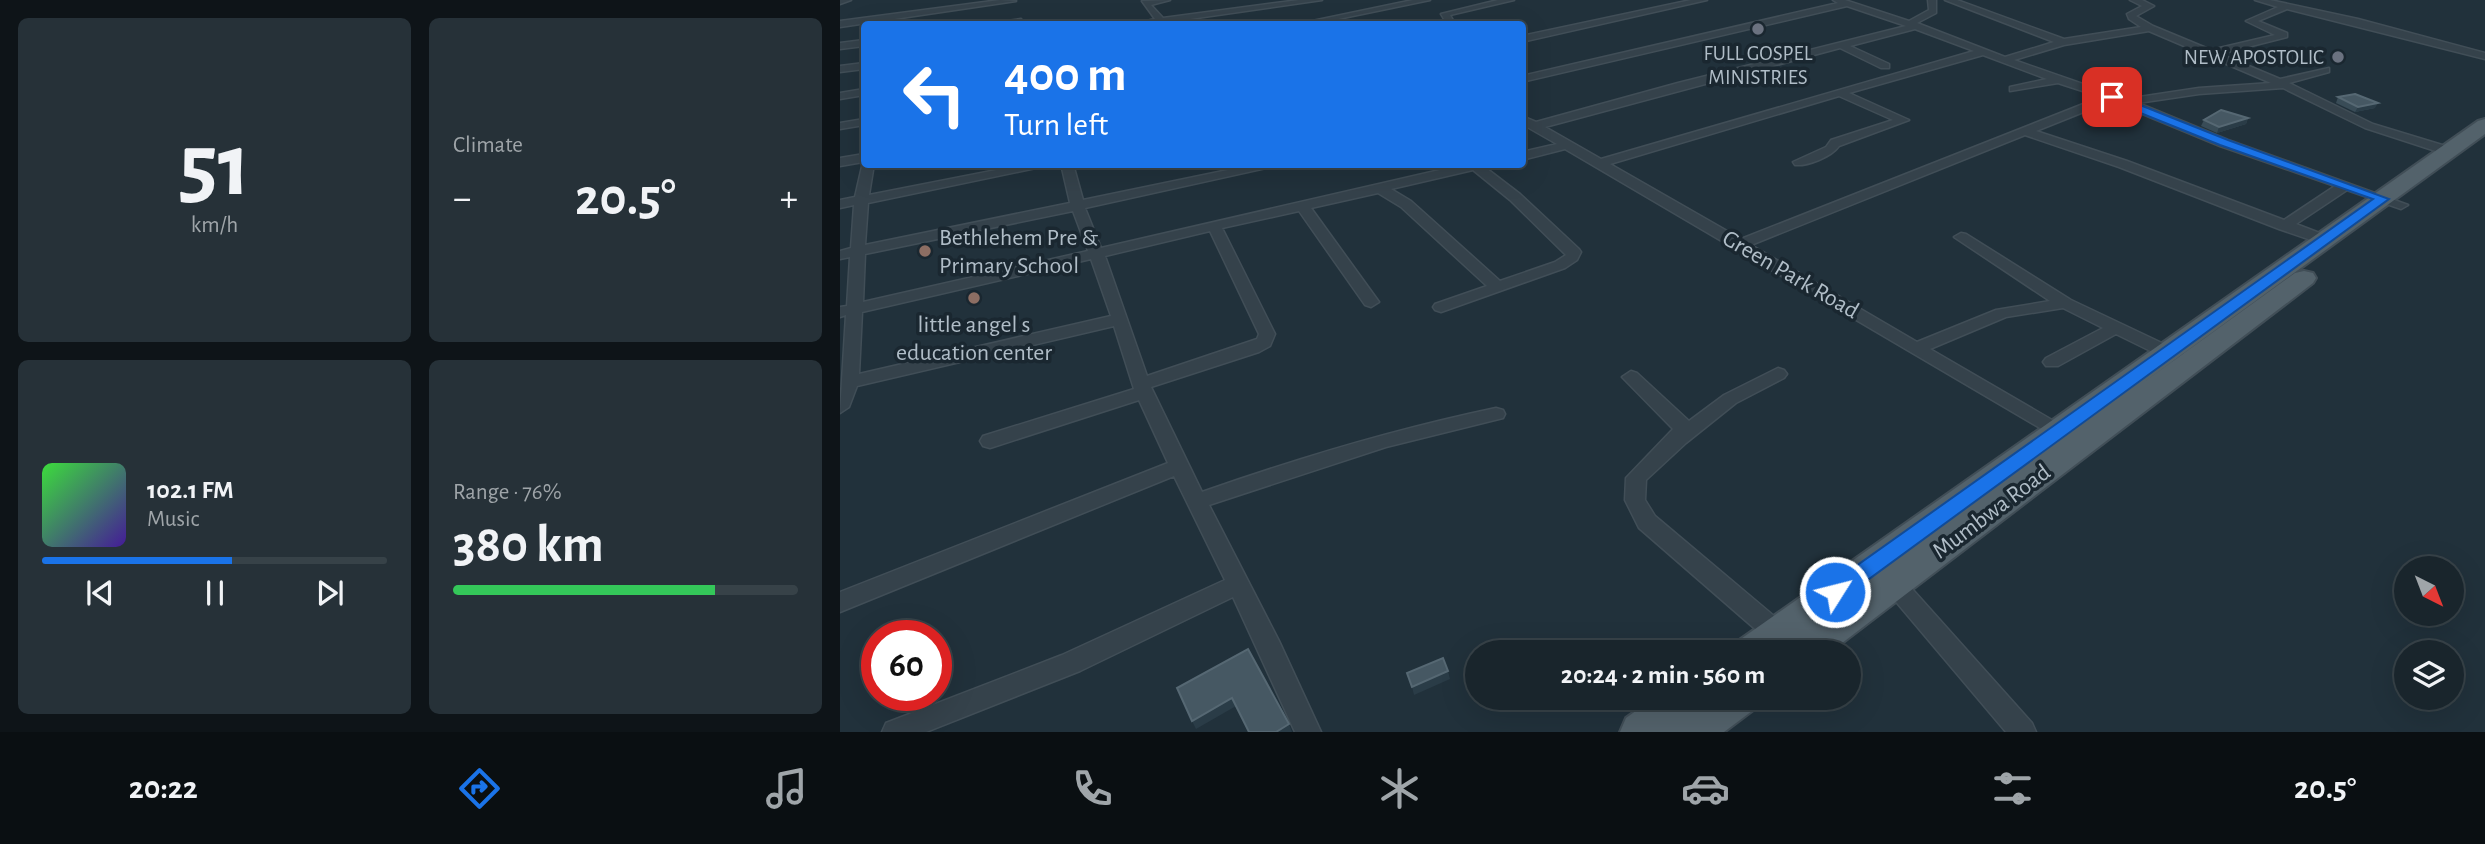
<!DOCTYPE html>
<html lang="en">
<head>
<meta charset="utf-8">
<style>
	:root { --surface:#19252c; --page:#263138; --text:#f1f3f6; --muted:#9fa5a9; --line:#374248; --accent:#1a73e8 }
	body { margin:0; font-family:"Alegreya Sans",sans-serif; background:var(--page); color:var(--text); height:100vh; display:flex; flex-direction:column; font-size:26px; white-space:nowrap }
	* { box-sizing:border-box; margin:0 }
	p { font-size:23px; color:var(--muted) }
	.icon { flex:none; width:38px; height:38px; fill:none; stroke:currentColor; stroke-width:2; stroke-linecap:round; stroke-linejoin:round }
	.map { position:relative; flex:1; overflow:hidden }
	.drawer { display:flex; flex-direction:column; gap:18px; padding:18px; background:#0e1418; width:840px }
	.drawer>* { flex:none }
	.guide { position:absolute; left:21px; top:21px; width:665px; height:147px; border-radius:7px; box-shadow:0 7px 28px #0002,0 0 0 2px var(--line); background:#1a73e8; color:#fff; overflow:hidden }
	.needle { width:46px; rotate:138deg }
	.tools { position:absolute; left:1554px; top:556px; display:grid; gap:14px }
	.tools a { display:grid; place-items:center; width:70px; height:70px; border-radius:50%; background:var(--surface); box-shadow:0 7px 28px #0002,0 0 0 2px var(--line); font-size:35px }
	.speed { position:absolute; left:21px; top:620px; display:flex; gap:14px; font-size:35px; font-weight:700; text-align:center }
	.speed>* { display:grid; place-content:center; width:91px; height:91px; border-radius:50%; background:var(--surface); box-shadow:0 7px 28px #0002,0 0 0 2px var(--line); line-height:1 }
	.speed .limit { border:10px solid #d22; background:#fff; color:#111 }
	.pin { position:absolute; display:grid; place-items:center; width:60px; height:60px; color:#fff; margin:-30px; border-radius:14px; box-shadow:0 4px 10px #0006 }
	.me { position:absolute; width:77px; margin:-38px; rotate:54deg; stroke-linejoin:round; filter:drop-shadow(0 0 5px #0008) }
	.turn { display:flex; align-items:center; gap:24px; height:147px; padding:0 28px; font-size:32px }
	.turn .icon { width:91px; height:91px; stroke-width:2.5 }
	.turn b { display:block; font-size:49px; line-height:60px }
	.big { font-size:52px; font-weight:700; line-height:1.1 }
	.drawer .card { flex:1; display:flex; flex-direction:column; justify-content:center; gap:10px; min-width:0; padding:0 24px; border-radius:10px; background:var(--page) }
	.drawer .dial { align-items:center; gap:0 }
	.dial b { font-size:91px; line-height:1 }
	.song { display:flex; align-items:center; gap:21px }
	.cover { width:84px; height:84px; border-radius:10px; background:linear-gradient(135deg,hsl(120 70% 55%),hsl(260 70% 35%)) }
	.played { height:7px; border-radius:4px; background:linear-gradient(90deg,var(--accent) 55%,var(--line) 55%) }
	.keys { display:flex; justify-content:space-around; direction:ltr }
	.heat { display:flex; justify-content:space-between; align-items:center; font-size:38px; direction:ltr }
	.charge { height:10px; border-radius:5px; background:linear-gradient(90deg,#34c759 76%,var(--line) 0) }
	.drawer .tiles { flex:1; display:grid; gap:18px; grid-template-columns:repeat(2,1fr) }
	.trip { position:absolute; left:625px; top:640px; width:396px; height:70px; border-radius:35px; background:var(--surface); box-shadow:0 7px 28px #0002,0 0 0 2px var(--line); font-weight:700; line-height:70px; text-align:center }
	.tabs { display:flex; height:112px; justify-content:space-around; align-items:center; background:#0a0f12; color:var(--muted) }
	.tabs .icon { width:49px; height:49px }
	.tabs .on { color:var(--accent) }
	.tabs b { font-size:32px; color:var(--text) }
	main { display:flex; flex:1; min-height:0 }
	.map>svg:first-child { display:block }
	.lines { fill:none; stroke-linecap:round; stroke-linejoin:round }
	.street-casing { stroke:#414e57; stroke-width:3 }
	.primary-casing { stroke:#414e57; stroke-width:4 }
	.street { fill:#35424b; fill-rule:evenodd }
	.primary { fill:#53626b; fill-rule:evenodd }
	.wall { fill:#394c57 }
	.shaded-wall { fill:#2a3c47 }
	.building { fill:#465863; stroke:#566873; stroke-width:2 }
	.route { fill:#1a73e8; stroke:#114b97; stroke-width:2 }
	.worship-dot { fill:#6b7280; stroke:#1a2730; stroke-width:2.5 }
	.education-dot { fill:#8d6e63; stroke:#1a2730; stroke-width:2.5 }
	.labels { text-anchor:middle; stroke-width:7; stroke-linejoin:round; paint-order:stroke }
	.far-poi-label { font-size:21px; fill:#b0bdc7; stroke:#1a2730 }
	.poi-label { font-size:24px; fill:#b0bdc7; stroke:#1a2730; text-anchor:start }
	.street-label { font-size:24px; fill:#b0bdc7; stroke:#1a2730 }
</style>
</head>
<body>
<main>
<section class="drawer">
<div class="tiles">
<div class="card dial"><b>51</b><p>km/h</p></div>
<div class="card"><p>Climate</p>
<div class="heat"><a>−</a><b class="big">20.5°</b><a>+</a></div>
</div>
<div class="card">
<div class="song"><i class="cover"></i><div><b>102.1 FM</b><p>Music</p></div></div>
<div class="played"></div>
<div class="keys"><svg class="icon" aria-label="previous" viewBox="0 0 24 24"><path d="M18 5L8 12l10 7zM5 5v14"/></svg><svg class="icon" aria-label="pause" viewBox="0 0 24 24"><path d="M8 5v14M16 5v14"/></svg><svg class="icon" aria-label="next" viewBox="0 0 24 24"><path d="M6 5l10 7-10 7zM19 5v14"/></svg></div>
</div>
<div class="card"><p>Range · 76%</p><b class="big">380 km</b><div class="charge"></div></div>
</div>
</section>
<div class="map">
<svg width="1645" height="732" viewBox="0 0 1645 732">
	<rect width="100%" height="100%" fill="#21313b"/>
	<g class="lines">
		<defs>
			<g id="street">
				<polygon points="0,0 11,0 0,4"/>
				<polygon points="160,0 176,1 0,27 0,21"/>
				<polygon points="330,0 311,5 323,18 459,0 482,0 315,24 294,24 315,19 302,1"/>
				<polygon points="573,0 590,0 474,24 458,24"/>
				<polygon points="658,0 674,0 610,15 615,24 607,24 601,14"/>
				<polygon points="851,0 867,0 682,42 682,36"/>
				<path d="M993,0H1005L1069,21L1089,10L1088,0H1096V13L1077,23L1165,57L1214,42L1105,0H1117L1224,39L1301,27L1289,19L1287,14L1302,6L1290,0H1302L1314,6L1296,16L1313,26L1371,50L1435,35L1406,21L1438,7L1415,0H1430L1518,19L1645,53V59L1447,9L1418,21L1447,33V37L1380,54L1440,79L1489,68V72L1449,83L1533,124L1612,148L1614,151L1608,155L1525,128L1443,88L1359,94L1298,103L1388,140L1568,205L1561,209L1507,190L1456,224L1490,237L1492,240L1490,243H1480L1439,229L1279,167L1185,135L911,245L1077,342L1156,310L1210,301L1114,237L1121,233L1126,234L1231,300L1345,354L1348,358L1345,362H1333L1276,334L1218,366H1206L1203,362L1206,358L1263,328L1223,308L1166,317L1090,349L1224,427L1227,432L1224,437L1217,438L725,149L682,160V152L717,144L682,124V116L696,122L838,83L1066,26L1007,6L682,82V76L998,3ZM1075,29L1134,51L761,159L705,127L1000,48L1041,68H1049V64L1010,46ZM1309,31L1431,83L1359,88L1286,99L1174,60L1224,45ZM1143,55L1207,79L1170,87V91L1218,83L1261,97L901,239L770,164L999,96L1053,120L991,140L986,147L953,162L955,165C968,166 991,157 999,146L1069,120L1009,93ZM1271,101L1380,146L1495,186L1444,220L1287,161L1196,131Z"/>
				<polygon points="181,19 182,21 178,24 146,24"/>
				<polygon points="24,40 24,46 0,49 0,43"/>
				<polygon points="24,63 24,69 0,72 0,66"/>
				<polygon points="24,89 24,95 0,99 0,93"/>
				<polygon points="24,119 24,125 0,129 0,123"/>
				<path d="M24,154V164H34L29,195L187,164H215L28,203L25,245L230,203L221,164H233L243,200L417,164H444L245,208L261,248L626,164H651L646,168L680,194L739,249L741,252L737,260L725,268L601,312L595,310L593,307L595,304L647,286L561,207L538,193L471,208L539,302L531,307L525,305L459,211L382,228L435,334L430,346L419,352L311,387L362,492C459,458 556,429 656,408L663,410L665,414L663,418L546,447L369,505L439,641L481,732H455L393,597L240,671L86,732H42L46,723L222,655L385,580L334,476L0,612V592L328,463L299,400L150,448L143,446L140,441L143,436L294,389L274,326L17,386L9,407L0,413L6,315L0,317V307L7,306L10,257L0,259V251L11,248L14,205L0,208V200L15,197L23,162L0,166V158ZM633,170L670,200L726,255L715,262L660,281L571,201L551,189ZM233,211L248,251L23,302L25,254ZM370,231L419,334L417,339L307,376L265,256ZM251,259L271,316L19,374L22,312Z"/>
				<polygon points="938,368 944,370 947,374 944,378 896,403 846,443 806,480 805,500 815,516 947,627 950,634 947,641 938,644 929,641 799,528 785,500 786,478 833,429 782,377 791,371 797,373 849,421 884,395"/>
				<polygon points="1049,569 1057,572 1192,723 1196,732 1166,732 1041,584 1038,578 1041,572"/>
			</g>
			<g id="primary">
				<polygon points="1645,119 1645,134 1300,385 1455,273 1464,271 1473,273 1476,278 1473,283 989,653 892,653 898,641 1638,121"/>
				<polygon points="814,698 917,698 912,711 884,732 780,732 786,718"/>
			</g>
		</defs>
		<use href="#street" class="street-casing"/>
		<use href="#primary" class="primary-casing"/>
		<use href="#street" class="street"/>
		<use href="#primary" class="primary"/>
	</g>
	<g class="wall">
		<polygon points="1498,97 1535,108 1515,112 1496,103"/>
		<polygon points="1408,118 1406,124 1377,133 1361,126 1364,120"/>
	</g>
	<g class="shaded-wall">
		<polygon points="1538,103 1535,108 1515,112 1518,107"/>
		<polygon points="1408,118 1406,124 1377,133 1379,127"/>
		<polygon points="608,671 610,679 574,695 572,687"/>
		<polygon points="392,698 396,706 356,729 352,721"/>
		<polygon points="449,724 452,732 436,732"/>
	</g>
	<g class="building">
		<polygon points="1515,94 1538,103 1518,107 1498,97"/>
		<polygon points="1381,110 1408,118 1379,127 1364,120"/>
		<polygon points="408,649 449,724 436,732 409,732 392,698 352,721 337,688"/>
		<polygon points="603,658 608,671 572,687 567,673"/>
	</g>
	<polygon class="route" points="1268,95 1275,95 1388,140 1549,199 1003,598 995,601 988,598 985,592 988,586 1533,199 1380,145 1268,100"/>
	<g class="worship-dot">
		<circle cx="918" cy="29" r="7"/>
		<circle cx="1498" cy="57" r="7"/>
	</g>
	<g class="education-dot">
		<circle cx="85" cy="251" r="7"/>
		<circle cx="134" cy="298" r="7"/>
	</g>
	<g class="labels">
		<g class="far-poi-label">
			<text x="918" y="60">FULL GOSPEL<tspan x="918" dy="24">MINISTRIES</tspan></text>
			<text x="1484" y="64" text-anchor="end">NEW APOSTOLIC</text>
		</g>
		<g class="poi-label">
			<text x="99" y="245">Bethlehem Pre &amp;<tspan x="99" dy="28">Primary School</tspan></text>
			<text x="134" y="332" text-anchor="middle">little angel s<tspan x="134" dy="28">education center</tspan></text>
		</g>
		<g class="street-label">
			<text transform="translate(951 274) rotate(30)" y="8">Green Park Road</text>
			<text transform="translate(1151 511) rotate(-37)" y="8">Mumbwa Road</text>
		</g>
	</g>
</svg>
<div class="tools">
<a><svg class="needle" viewBox="-14 -14 28 28"><path d="M0-13l5 13h-10z" fill="#e53935"/><path d="M0 13l5-13h-10z" fill="#9fa5a9"/></svg></a>
<a><svg class="icon" aria-label="layers" viewBox="0 0 24 24"><path d="M12 4l9 5-9 5-9-5zM3 14l9 5 9-5"/></svg></a>
</div>
<div class="speed"><div class="limit">60</div></div>
<div class="pin" style="left:1272px;top:97px;background:#d93025"><svg class="icon" aria-label="arrive" viewBox="0 0 24 24"><path d="M6 21V4h12l-3 4 3 4H6"/></svg></div>
<svg class="me" style="left:995px;top:592px" viewBox="-20 -20 40 40"><circle r="17" fill="#1a73e8" stroke="#fff" stroke-width="3"/><path d="M0-11L8 9 0 5-8 9z" fill="#fff"/></svg>
<div class="trip">20:24 · 2 min · 560 m</div>
<div class="guide">
<div class="turn"><svg class="icon" aria-label="left" viewBox="0 0 24 24"><path d="M17 20v-9H6M10 6l-5 5 5 5"/></svg><div><b>400 m</b>Turn left</div></div>
</div>
</div>
</main>
<nav class="tabs">
<b>20:22</b>
<svg class="icon on" aria-label="directions" viewBox="0 0 24 24"><path d="M12 3l9 9-9 9-9-9zM9 14v-3h6M13 9l2 2-2 2"/></svg>
<svg class="icon" aria-label="music" viewBox="0 0 24 24"><path d="M9 18V5l10-2v13"/><circle cx="6" cy="18" r="3"/><circle cx="16" cy="16" r="3"/></svg>
<svg class="icon" aria-label="phone" viewBox="0 0 24 24"><path d="M5 4h4l2 5-3 2q2 4 5 5l2-3 5 2v4C11 20 4 13 5 4z"/></svg>
<svg class="icon" aria-label="climate" viewBox="0 0 24 24"><path d="M12 3v18M4 7l16 10M4 17L20 7"/></svg>
<svg class="icon" aria-label="car" viewBox="0 0 24 24"><path d="M5 17H2v-5l4-1 3-4h7l3 4 3 1v5h-3M9 17h6M6 11h13"/><circle cx="7" cy="17" r="2"/><circle cx="17" cy="17" r="2"/></svg>
<svg class="icon" aria-label="filters" viewBox="0 0 24 24"><path d="M4 7h16M4 17h16"/><circle cx="9" cy="7" r="2"/><circle cx="15" cy="17" r="2"/></svg>
<b>20.5°</b>
</nav>
</body>
</html>
